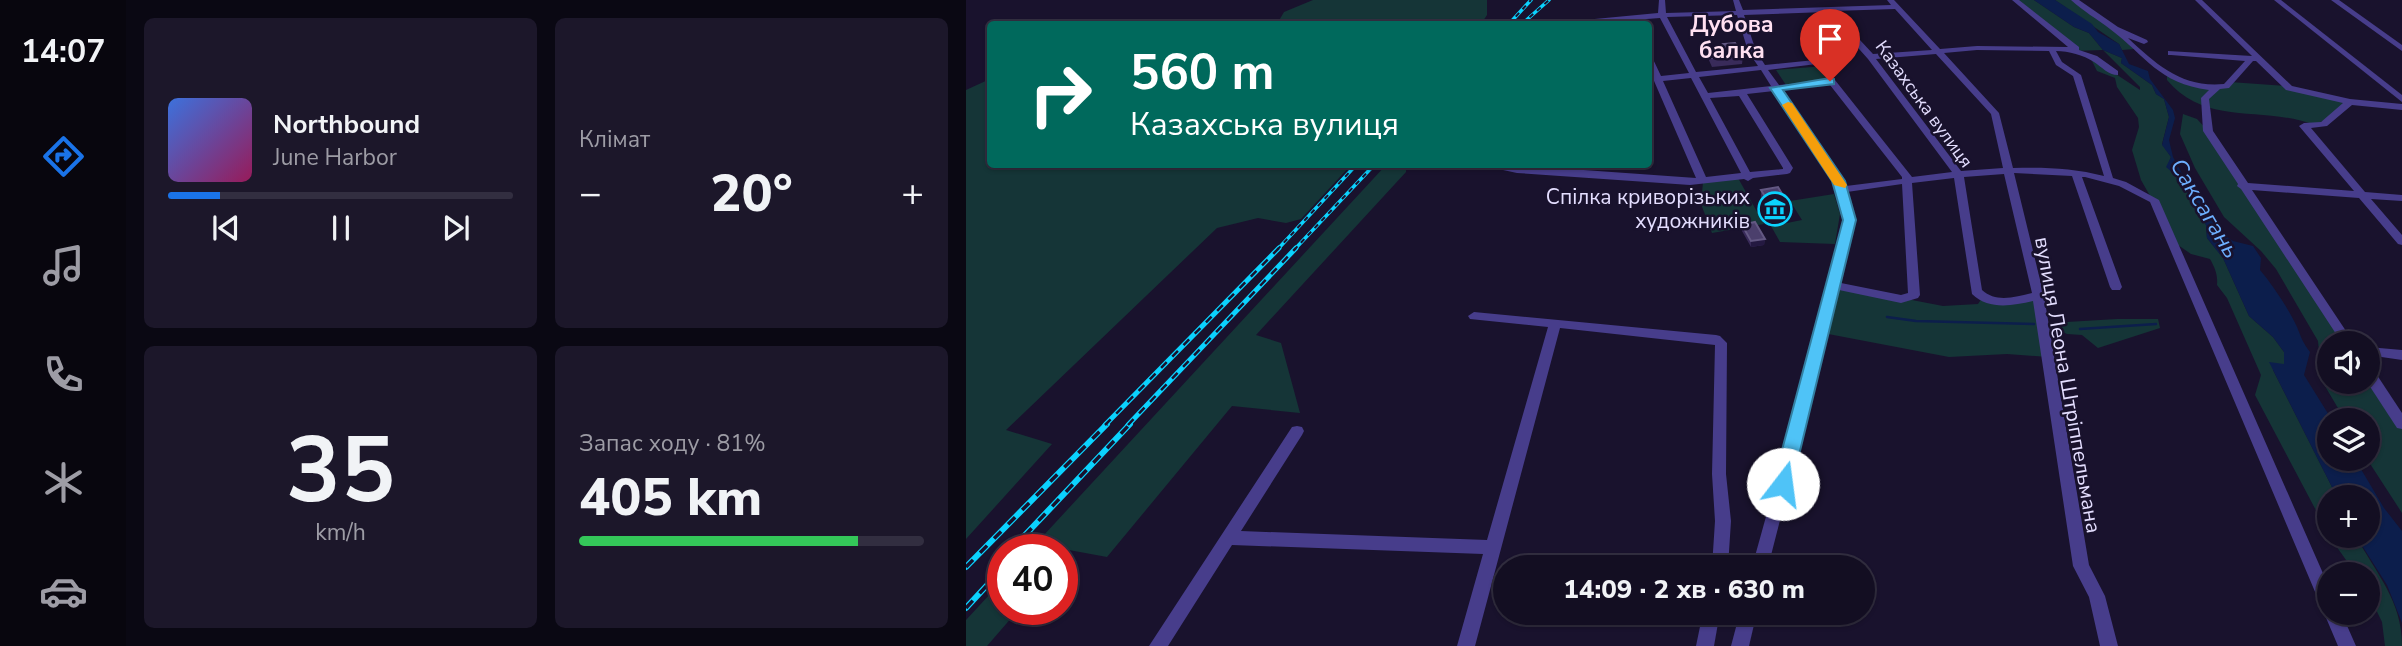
<!DOCTYPE html>
<html lang="uk">
<head>
<meta charset="utf-8">
<style>
	:root { --surface:#130e22; --page:#1c172a; --text:#f1f3f6; --muted:#9d9ca5; --line:#322e40; --accent:#1a73e8 }
	body { margin:0; font-family:"Nunito Sans",sans-serif; background:var(--page); color:var(--text); height:100vh; display:flex; flex-direction:column; font-size:26px; white-space:nowrap }
	* { box-sizing:border-box; margin:0 }
	p { font-size:23px; color:var(--muted) }
	.icon { flex:none; width:38px; height:38px; fill:none; stroke:currentColor; stroke-width:2; stroke-linecap:round; stroke-linejoin:round }
	.map { position:relative; flex:1; overflow:hidden }
	.details { display:flex; flex-direction:column; gap:18px; padding:18px; background:#0a0813; width:840px }
	.details>* { flex:none }
	.top-card { position:absolute; left:21px; top:21px; width:665px; height:147px; border-radius:7px; box-shadow:0 2px 5px #0004,0 0 0 2px var(--line); background:#00695c; color:#fff; overflow:hidden }
	.tools { position:absolute; left:1351px; top:331px; display:grid; gap:14px }
	.tools a { display:grid; place-items:center; width:63px; height:63px; border-radius:50%; background:var(--surface); box-shadow:0 2px 5px #0004,0 0 0 2px var(--line); font-size:35px }
	.speed { position:absolute; left:21px; top:534px; display:flex; gap:14px; font-size:35px; font-weight:700; text-align:center }
	.speed>* { display:grid; place-content:center; width:91px; height:91px; border-radius:50%; background:var(--surface); box-shadow:0 2px 5px #0004,0 0 0 2px var(--line); line-height:1 }
	.speed .limit { border:10px solid #d22; background:#fff; color:#111 }
	.pin { position:absolute; display:grid; place-items:center; width:60px; height:60px; color:#fff; margin:-72px -30px; border-radius:50% 50% 50% 0; rotate:-45deg; box-shadow:0 0 7px #0007 }
	.pin .icon { rotate:45deg }
	.me { position:absolute; width:77px; margin:-38px; rotate:15deg; stroke-linejoin:round; filter:drop-shadow(0 0 5px #0008) }
	.turn { display:flex; align-items:center; gap:24px; height:147px; padding:0 28px; font-size:32px }
	.turn .icon { width:91px; height:91px; stroke-width:2.5 }
	.turn b { display:block; font-size:49px; line-height:60px }
	.big { font-size:52px; font-weight:800; line-height:1.1 }
	.details .card { flex:1; display:flex; flex-direction:column; justify-content:center; gap:10px; min-width:0; padding:0 24px; border-radius:10px; background:var(--page) }
	.details .dial { align-items:center; gap:0 }
	.dial b { font-size:91px; line-height:1 }
	.song { display:flex; align-items:center; gap:21px }
	.cover { width:84px; height:84px; border-radius:10px; background:linear-gradient(135deg,hsl(220 70% 55%),hsl(330 70% 35%)) }
	.played { height:7px; border-radius:4px; background:linear-gradient(90deg,var(--accent) 15%,var(--line) 15%) }
	.keys { display:flex; justify-content:space-around; direction:ltr }
	.heat { display:flex; justify-content:space-between; align-items:center; font-size:38px; direction:ltr }
	.charge { height:10px; border-radius:5px; background:linear-gradient(90deg,#34c759 81%,var(--line) 0) }
	.details .tiles { flex:1; display:grid; gap:18px; grid-template-columns:repeat(2,1fr) }
	.trip { position:absolute; left:527px; top:555px; width:382px; height:70px; border-radius:35px; background:var(--surface); box-shadow:0 2px 5px #0004,0 0 0 2px var(--line); font-weight:800; line-height:70px; text-align:center }
	main { display:flex; flex:1; min-height:0 }
	.tabs { display:flex; flex-direction:column; width:126px; justify-content:space-around; align-items:center; background:#08060e; color:var(--muted) }
	.tabs .icon { width:49px; height:49px }
	.tabs .selected { color:var(--accent) }
	.tabs b { font-size:32px; color:var(--text) }
	.map>svg:first-child { display:block }
	.green { fill:#153537 }
	.water { fill:#0c1e4c }
	.lines { fill:none; stroke-linecap:round; stroke-linejoin:round }
	.stream { stroke:#0c1e4c; stroke-width:2.5 }
	.minor { fill:#473d8b; fill-rule:evenodd }
	.rail-far2-casing { stroke:#0bd2fe; stroke-width:3.5 }
	.rail-far1-casing { stroke:#0bd2fe; stroke-width:5 }
	.rail-casing { stroke:#0bd2fe; stroke-width:6 }
	.rail-far2 { stroke:#19122d; stroke-width:2; stroke-dasharray:5; stroke-linecap:butt }
	.rail-far1 { stroke:#19122d; stroke-width:2.5; stroke-dasharray:8; stroke-linecap:butt }
	.rail { stroke:#19122d; stroke-width:3.5; stroke-dasharray:10; stroke-linecap:butt }
	.wall { fill:#392b5a }
	.shaded-wall { fill:#241941 }
	.building { fill:#4b3f6c; stroke:#635883; stroke-width:2 }
	.route { fill:#4fc3f7; stroke:#337fa1; stroke-width:2 }
	.slow { fill:#f59e0b }
	.labels { text-anchor:middle; stroke-width:5; stroke-linejoin:round; paint-order:stroke }
	.far-street-label { font-size:18px; fill:#e4deff; stroke:#19122d }
	.poi-label { font-size:21px; fill:#e4deff; stroke:#19122d; text-anchor:end }
	.street-label { font-size:21px; fill:#e4deff; stroke:#19122d }
	.far-district-label { font-size:23px; font-weight:bold; fill:#ffe0f1; stroke:#19122d }
	.water-label { font-size:23px; font-style:italic; fill:#6daffe; stroke:#19122d }
</style>
</head>
<body>
<main>
<nav class="tabs">
<b>14:07</b>
<svg class="icon selected" aria-label="directions" viewBox="0 0 24 24"><path d="M12 3l9 9-9 9-9-9zM9 14v-3h6M13 9l2 2-2 2"/></svg>
<svg class="icon" aria-label="music" viewBox="0 0 24 24"><path d="M9 18V5l10-2v13"/><circle cx="6" cy="18" r="3"/><circle cx="16" cy="16" r="3"/></svg>
<svg class="icon" aria-label="phone" viewBox="0 0 24 24"><path d="M5 4h4l2 5-3 2q2 4 5 5l2-3 5 2v4C11 20 4 13 5 4z"/></svg>
<svg class="icon" aria-label="climate" viewBox="0 0 24 24"><path d="M12 3v18M4 7l16 10M4 17L20 7"/></svg>
<svg class="icon" aria-label="car" viewBox="0 0 24 24"><path d="M5 17H2v-5l4-1 3-4h7l3 4 3 1v5h-3M9 17h6M6 11h13"/><circle cx="7" cy="17" r="2"/><circle cx="17" cy="17" r="2"/></svg>
</nav>
<section class="details">
<div class="tiles">
<div class="card">
<div class="song"><i class="cover"></i><div><b>Northbound</b><p>June Harbor</p></div></div>
<div class="played"></div>
<div class="keys"><svg class="icon" aria-label="previous" viewBox="0 0 24 24"><path d="M18 5L8 12l10 7zM5 5v14"/></svg><svg class="icon" aria-label="pause" viewBox="0 0 24 24"><path d="M8 5v14M16 5v14"/></svg><svg class="icon" aria-label="next" viewBox="0 0 24 24"><path d="M6 5l10 7-10 7zM19 5v14"/></svg></div>
</div>
<div class="card"><p>Клімат</p>
<div class="heat"><a>−</a><b class="big">20°</b><a>+</a></div>
</div>
<div class="card dial"><b>35</b><p>km/h</p></div>
<div class="card"><p>Запас ходу · 81%</p><b class="big">405 km</b><div class="charge"></div></div>
</div>
</section>
<div class="map">
<svg width="1436" height="646" viewBox="0 0 1436 646">
	<rect width="100%" height="100%" fill="#19122d"/>
	<g class="green">
		<polygon points="347,0 521,0 521,15 515,24 311,24 318,12"/>
		<path d="M1049,0H1068L1108,27L1123,33L1137,50L1156,58L1155,63L1186,85L1190,94L1198,99L1203,117L1196,144L1205,157L1201,167L1213,178L1240,225L1241,238L1257,258L1283,316L1307,337L1318,352V365L1307,370L1371,497H1363V535L1289,395L1295,375L1261,298L1251,285C1252,275 1249,268 1244,259L1225,254L1212,245L1175,180L1166,150L1173,127L1172,118L1151,87L1149,78L1131,71L1124,57L1174,90V87L1137,50L1108,51Z"/>
		<polygon points="1089,0 1108,0 1149,29 1168,49 1156,50 1153,44"/>
		<polygon points="859,66 869,80 820,85 810,70"/>
		<path d="M1201,74L1213,80L1251,88L1264,82L1320,86L1384,102L1379,109L1349,125C1296,105 1240,127 1201,80Z"/>
		<polygon points="24,79 24,164 385,165 335,219 320,223 292,218 251,228 40,430 86,444 0,539 0,90"/>
		<polygon points="1217,114 1231,119 1242,131 1382,343 1363,343 1363,382 1402,382 1436,424 1436,513 1401,459 1402,420 1379,420 1356,381 1352,341 1310,269 1295,251 1258,217 1229,168 1214,134"/>
		<polygon points="420,165 440,165 440,172 290,335 315,343 334,413 266,406 141,557 103,550 96,558 96,550 65,549"/>
		<polygon points="772,178 798,224 746,233 735,204 737,182"/>
		<polygon points="868,194 874,214 869,244 814,242 805,226 836,220 824,201"/>
		<polygon points="868,285 977,306 1012,304 1016,298 1026,301 1072,296 1082,357 1041,354 983,357 857,333"/>
		<polygon points="1151,319 1192,319 1194,328 1132,348 1116,335 1101,334 1091,329 1101,322"/>
		<path d="M1363,536H1390C1410,574 1436,600 1436,646H1419L1416,622L1402,593V574H1390Z"/>
		<polygon points="37,580 37,609 53,609 21,646 0,646 0,620"/>
	</g>
	<path class="water" d="M1068,0H1089L1126,24L1132,32L1153,44L1163,64L1182,71L1184,79L1207,110L1209,118L1203,140L1207,157L1225,190L1240,206L1254,232L1267,241L1287,246L1295,258L1294,270C1306,284 1324,311 1331,327C1335,337 1337,343 1344,352L1338,375L1366,420H1363V458L1389,459L1418,508L1436,531V623L1421,585L1390,536H1402V497H1371L1303,362L1318,364V352L1307,337L1283,316L1257,258L1241,238L1240,225L1213,178L1200,167L1205,157L1196,145L1203,117L1198,99L1190,94L1186,85L1155,63L1156,58L1137,50L1123,33L1108,27Z"/>
	<g class="lines">
		<g class="stream">
			<polyline points="921,317 950,321 1068,324"/>
			<polyline points="1114,329 1190,324"/>
		</g>
		<g class="minor">
			<path d="M693,0H699L700,13L770,11L767,0H773L777,10L925,5L921,0H928L974,49L1011,46L1102,47L1046,0H1053L1113,47V50L1131,56L1152,71V75C1142,75 1136,67 1128,62C1117,55 1103,51 1090,51L1096,62L1115,75L1147,178L1160,182L1193,200L1363,587V612H1375L1390,646H1372L1184,202L1153,186L1119,177H1116L1156,287L1154,290H1146L1144,287L1106,176L1048,173L1078,296L1123,565L1139,596L1152,646H1134L1123,597L1107,566L1067,301C1045,306 1023,310 1006,294L988,178L946,183L954,295L952,298L935,303L873,290L802,567H786L851,333L879,220L868,181L808,91L781,94L827,168L824,173L821,174L787,178L782,181L778,179L724,185L551,173L509,164H535L730,178L682,67V55L686,57L695,76L723,73L694,18L615,24H593L597,22L692,13ZM929,9L966,50L907,54L867,11ZM860,12L902,59L986,172L946,177L869,80L813,85L802,70L859,63L863,61L859,59L799,65L790,51L778,15ZM771,15L782,51L792,66L730,72L701,17ZM1011,50L1083,51L1090,65L1107,76L1138,176C1108,168 1078,167 1047,168L1033,113L978,53ZM970,54L1025,114L1037,168L995,171L910,59ZM795,70L805,86L742,93L733,77ZM725,78L775,173L740,177L697,81ZM864,85L936,177V179L880,186L878,181L816,90ZM773,96L817,168V169L784,172L744,98ZM1038,174L1066,293C1049,297 1030,303 1016,290L998,177ZM936,184L942,293L935,295L875,283L889,220L881,192Z"/>
			<path d="M1105,0H1113L1152,27L1181,40L1182,42L1178,44L1162,38C1191,65 1216,88 1258,84L1279,61L1205,55H1202V51L1286,56L1229,0H1236L1326,86L1384,99L1436,104V110L1386,105L1361,126L1345,128L1399,192L1436,195V201L1405,199L1436,235V245L1432,244L1393,198L1286,190L1388,343H1376L1275,189L1271,186L1272,184L1237,131L1235,98L1243,90C1192,83 1181,57 1144,29C1131,19 1117,11 1105,0ZM1287,61H1290L1320,90L1377,103L1355,122L1338,123L1333,126L1388,191L1282,183L1247,131L1243,99L1254,89L1263,88Z"/>
			<polygon points="1308,0 1315,0 1436,95 1436,102"/>
			<polygon points="1365,0 1373,0 1436,45 1436,51"/>
			<polygon points="508,312 750,335 754,336 761,343 760,474 765,521 762,567 746,567 749,521 746,474 749,345 594,328 509,646 491,646 517,554 266,545 202,646 183,646 326,427 331,426 336,427 338,431 336,435 275,531 521,540 582,327 504,319 502,316"/>
			<polygon points="1402,347 1436,350 1436,360 1402,355"/>
			<polygon points="1402,367 1407,369 1436,413 1436,429 1431,428 1401,382"/>
			<polygon points="737,612 754,612 748,646 730,646"/>
			<polygon points="774,612 791,612 783,646 765,646"/>
		</g>
		<defs>
			<g id="rail-far2">
				<polyline points="543,24 565,0"/>
				<polyline points="556,24 583,0"/>
				<polyline points="311,250 391,164"/>
				<polyline points="328,250 409,164"/>
			</g>
			<g id="rail-far1">
				<polyline points="139,425 313,248"/>
				<polyline points="162,425 330,248"/>
			</g>
			<g id="rail">
				<polyline points="45,550 164,424"/>
				<polyline points="0,567 141,424"/>
				<polyline points="0,608 37,568"/>
			</g>
		</defs>
		<use href="#rail-far2" class="rail-far2-casing"/>
		<use href="#rail-far1" class="rail-far1-casing"/>
		<use href="#rail" class="rail-casing"/>
		<use href="#rail-far2" class="rail-far2"/>
		<use href="#rail-far1" class="rail-far1"/>
		<use href="#rail" class="rail"/>
	</g>
	<g class="wall">
		<polygon points="757,44 777,56 776,64 746,67 742,58 742,50 757,48"/>
		<polygon points="795,190 824,218 807,221 795,199"/>
		<polygon points="776,225 799,239 798,245 785,247 776,231"/>
	</g>
	<g class="shaded-wall">
		<polygon points="825,209 824,218 807,221 808,211"/>
		<polygon points="799,239 798,245 785,247 785,241"/>
	</g>
	<g class="building">
		<polygon points="769,43 777,56 746,58 742,50 759,48 757,44"/>
		<polygon points="812,187 825,209 808,211 795,190"/>
		<polygon points="789,222 799,239 785,241 776,225"/>
	</g>
	<polygon class="route" points="864,78 868,79 868,84 817,90 879,181 890,220 826,484 823,490 810,490 807,484 877,220 866,181 804,88"/>
	<polygon class="slow" points="822,102 826,103 881,185 879,188 868,185 816,105"/>
	<defs>
		<symbol id="museum-ring" viewBox="-11 -11 22 22"><circle r="9.5" fill="#19122d" stroke="#0bd2fe" stroke-width="1.5"/><path d="M0-6L6-3V-2H-6V-3ZM-5-1h2V3h-2ZM-1-1h2V3h-2ZM3-1h2V3H3ZM-6 4H6V6H-6Z" fill="#0bd2fe"/></symbol>
	</defs>
	<g fill-rule="evenodd">
		<use href="#museum-ring" x="790" y="190" width="38" height="38"/>
	</g>
	<g class="labels">
		<g class="far-street-label">
			<text transform="translate(958 104) rotate(54)" y="6">Казахська вулиця</text>
		</g>
		<g class="poi-label">
			<text x="784" y="204">Спілка криворізьких<tspan x="784" dy="24">художників</tspan></text>
		</g>
		<g class="street-label">
			<text transform="translate(1102 385) rotate(80)" y="7">вулиця Леона Штріппельмана</text>
		</g>
		<g class="far-district-label">
			<text x="766" y="32">Дубова<tspan x="766" dy="26">балка</tspan></text>
		</g>
		<g class="water-label">
			<text transform="translate(1239 208) rotate(59)" y="8">Саксагань</text>
		</g>
	</g>
</svg>
<div class="tools">
<a><svg class="icon" aria-label="sound" viewBox="0 0 24 24"><path d="M4 9h4l5-4v14l-5-4H4zM17 9q2 3 0 6"/></svg></a>
<a><svg class="icon" aria-label="layers" viewBox="0 0 24 24"><path d="M12 4l9 5-9 5-9-5zM3 14l9 5 9-5"/></svg></a>
<a>+</a>
<a>−</a>
</div>
<div class="speed"><div class="limit">40</div></div>
<div class="pin" style="left:864px;top:81px;background:#d93025"><svg class="icon" aria-label="arrive" viewBox="0 0 24 24"><path d="M6 21V4h12l-3 4 3 4H6"/></svg></div>
<svg class="me" style="left:817px;top:484px" viewBox="-20 -20 40 40"><circle r="19" fill="#fff"/><path d="M0-13L10 11 0 6-10 11z" fill="#4fc3f7"/></svg>
<div class="trip">14:09 · 2 хв · 630 m</div>
<div class="top-card">
<div class="turn"><svg class="icon" aria-label="right" viewBox="0 0 24 24"><path d="M7 20v-9h11M14 6l5 5-5 5"/></svg><div><b>560 m</b>Казахська вулиця</div></div>
</div>
</div>
</main>
</body>
</html>
